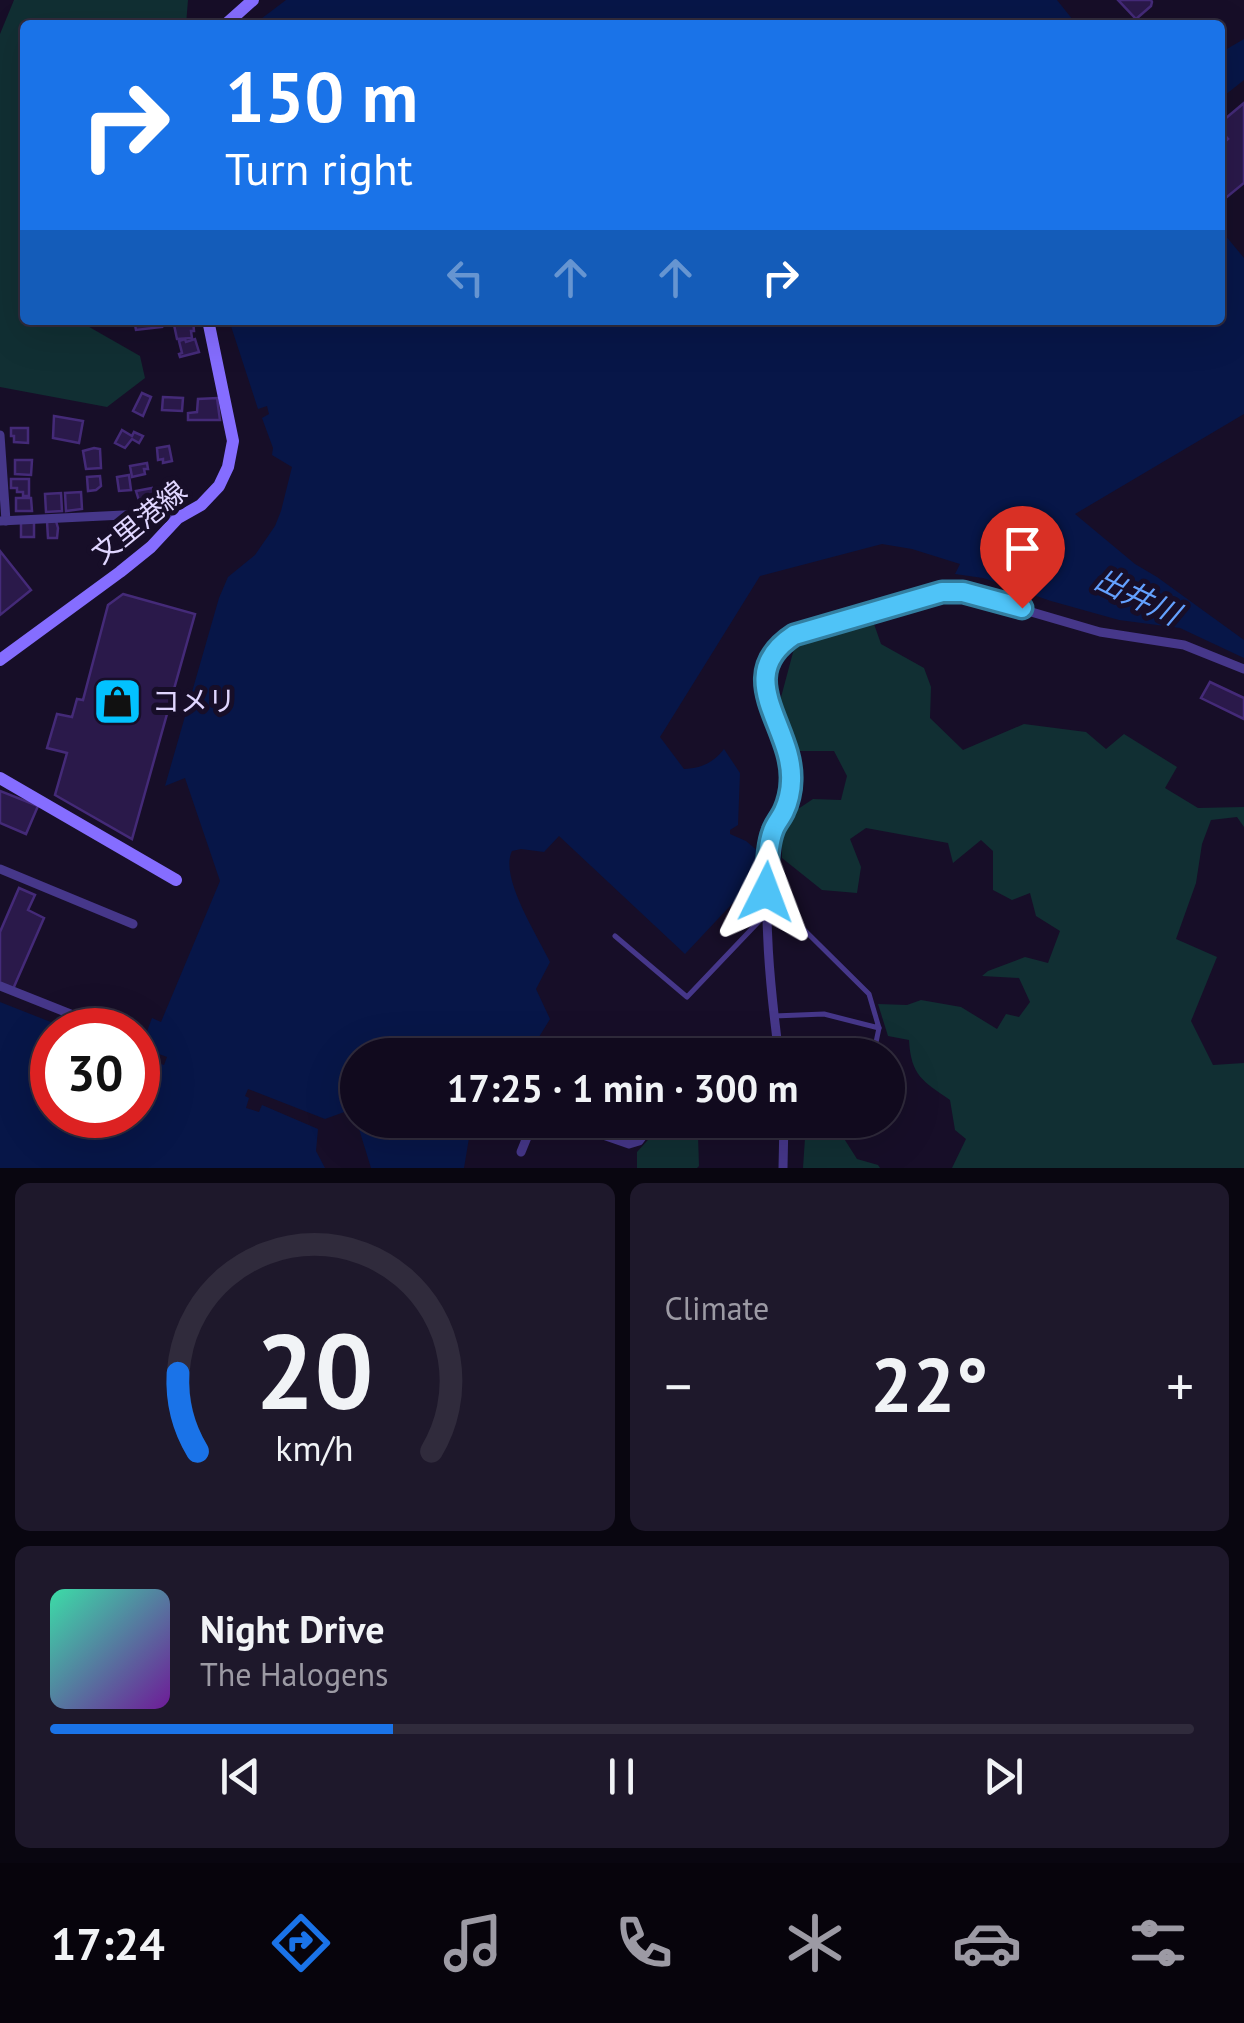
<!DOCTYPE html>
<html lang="en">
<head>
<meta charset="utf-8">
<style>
	:root { --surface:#110a1e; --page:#1e182b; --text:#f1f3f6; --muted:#9c9aa4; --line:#302b3c; --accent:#1a73e8 }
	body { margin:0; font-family:"PT Sans","Noto Sans JP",sans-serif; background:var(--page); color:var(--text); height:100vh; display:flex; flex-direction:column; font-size:38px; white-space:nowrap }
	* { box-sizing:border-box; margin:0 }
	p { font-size:32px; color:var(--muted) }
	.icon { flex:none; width:55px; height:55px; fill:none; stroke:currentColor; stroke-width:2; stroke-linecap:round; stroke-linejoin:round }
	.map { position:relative; height:1168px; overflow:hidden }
	.details { display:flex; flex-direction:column; gap:15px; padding:15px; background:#090610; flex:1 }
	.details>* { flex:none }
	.hud { position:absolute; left:20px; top:20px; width:1205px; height:305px; border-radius:10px; box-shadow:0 10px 40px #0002,0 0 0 2px var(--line); background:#1a73e8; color:#fff; overflow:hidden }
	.speed { position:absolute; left:30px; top:1008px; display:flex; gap:20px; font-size:50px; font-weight:700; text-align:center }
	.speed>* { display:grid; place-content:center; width:130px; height:130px; border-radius:50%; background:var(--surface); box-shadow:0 10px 40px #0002,0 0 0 2px var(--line); line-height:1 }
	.speed .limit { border:15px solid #d22; background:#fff; color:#111 }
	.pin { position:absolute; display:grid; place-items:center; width:85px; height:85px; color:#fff; margin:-102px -42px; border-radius:50% 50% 50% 0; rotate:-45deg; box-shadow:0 0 10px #0007 }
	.pin .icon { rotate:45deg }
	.me { position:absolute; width:110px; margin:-55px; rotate:3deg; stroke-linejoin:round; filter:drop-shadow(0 0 8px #0008) }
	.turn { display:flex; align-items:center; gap:35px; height:210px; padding:0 40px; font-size:45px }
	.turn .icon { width:130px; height:130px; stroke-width:2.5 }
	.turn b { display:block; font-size:70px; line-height:85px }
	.lanes { display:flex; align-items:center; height:95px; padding:0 40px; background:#0003; justify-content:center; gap:50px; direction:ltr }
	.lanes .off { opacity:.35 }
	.big { font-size:75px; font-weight:800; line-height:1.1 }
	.details .tile { flex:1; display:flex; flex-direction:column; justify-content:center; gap:15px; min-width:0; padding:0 35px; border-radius:15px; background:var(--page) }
	.details .dial { align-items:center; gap:0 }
	.dial svg { height:260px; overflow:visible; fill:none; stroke:var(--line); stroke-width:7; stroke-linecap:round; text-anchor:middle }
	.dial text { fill:var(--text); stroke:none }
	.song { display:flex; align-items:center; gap:30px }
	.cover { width:120px; height:120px; border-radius:15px; background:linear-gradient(135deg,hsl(160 70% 55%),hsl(280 70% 35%)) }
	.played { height:10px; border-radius:5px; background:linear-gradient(90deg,var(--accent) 30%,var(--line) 30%) }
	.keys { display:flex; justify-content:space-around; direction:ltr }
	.heat { display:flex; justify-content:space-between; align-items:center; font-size:55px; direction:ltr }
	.details .tiles { flex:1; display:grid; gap:15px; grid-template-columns:1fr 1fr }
	.tile:last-child { grid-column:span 2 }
	.trip { position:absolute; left:340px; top:1038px; width:565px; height:100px; border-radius:50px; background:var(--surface); box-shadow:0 10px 40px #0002,0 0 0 2px var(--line); font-weight:800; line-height:100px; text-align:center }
	.tabs { display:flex; height:160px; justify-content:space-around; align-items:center; background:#07040c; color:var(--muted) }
	.tabs .icon { width:70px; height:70px }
	.tabs .current { color:var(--accent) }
	.tabs b { font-size:45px; color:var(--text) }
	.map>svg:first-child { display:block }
	.green { fill:#112f33 }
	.water { fill:#071648 }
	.building { fill:#2a194a; stroke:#442a78; stroke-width:2.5 }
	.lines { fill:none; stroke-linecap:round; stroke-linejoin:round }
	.lane { stroke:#46378a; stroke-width:5 }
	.street { stroke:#46378a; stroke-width:9 }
	.secondary { stroke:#856dff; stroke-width:12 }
	.route-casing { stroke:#337fa1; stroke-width:25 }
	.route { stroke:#4fc3f7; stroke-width:18 }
	.labels { text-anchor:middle; stroke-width:10; stroke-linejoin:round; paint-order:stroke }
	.street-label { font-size:28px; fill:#e0d6ff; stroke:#170e28 }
	.poi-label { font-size:28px; fill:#e0d6ff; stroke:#170e28; text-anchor:start }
	.water-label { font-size:30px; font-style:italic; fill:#64a1ff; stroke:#170e28 }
</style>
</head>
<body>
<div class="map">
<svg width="1244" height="1168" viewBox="0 0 1244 1168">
	<rect width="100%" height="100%" fill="#170e28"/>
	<g class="green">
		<polygon points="14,0 188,0 186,25 25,25 25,320 77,320 140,356 145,378 107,407 0,387 0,34"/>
		<path d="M874,624L881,644L924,668L931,687L930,718L963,750L1024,724L1086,732L1106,749L1124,734L1177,767L1165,788L1198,808L1244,807V827L1237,817L1211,820L1202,844L1196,883L1176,939L1217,957L1191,1021L1213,1065L1244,1063V1168H952L966,1139L955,1130L950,1100C923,1081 911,1076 909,1040L888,1036L878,1004L907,1005L921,1000L961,1007L997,1029L1006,1014L1019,1017L1030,1002L1019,978L982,976L988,971L1025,957L1048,963L1060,931L1036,916L1030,893L1012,900L993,890V851L981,840L953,863L948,843L866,828L850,839L861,867L857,893L822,890L782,858V829L789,815L813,799L841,800L847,776L834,751H797L780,701L795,645L826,632Z"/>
		<polygon points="666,1120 691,1120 698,1136 699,1166 697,1168 637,1168 637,1152"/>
		<polygon points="843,1137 857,1159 878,1165 880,1168 803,1168 805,1138"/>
	</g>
	<g class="water">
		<polygon points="286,0 1057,0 1077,25 253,25"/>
		<polygon points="1244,39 1244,80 1220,99 1220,53"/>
		<path d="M1220,229L1244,258V414L1075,514L1135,564L1157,577L1244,640V658L1180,628L1119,620L1051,601L983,578L955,574L960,564L912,549L882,544L760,576L660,737L684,769C702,768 713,763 724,749L740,773L738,825L730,830V834L746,841L759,852L762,872L685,954L559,836L544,852L521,849L512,851C499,877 538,936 550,962L536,989L550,1019L528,1055H358V1120H472L464,1168H371L356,1119L347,1111L325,1119L248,1089L245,1096L249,1098L246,1108L259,1112L262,1105L318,1129L316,1151L325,1168H0V1002L71,1030H52V1115H138V1056L164,1065L167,1057L141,1047L152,1018L161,1022L220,881L185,778L165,786L219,598L228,577L255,555L275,526L281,511L292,467L272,455L273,448L262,418L269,414L267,406L258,409L229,320H1220Z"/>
	</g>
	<g class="building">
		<polygon points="1118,0 1151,0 1152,2 1151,6 1136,19"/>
		<polygon points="1244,103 1244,183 1222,201 1220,146 1228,139 1220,130 1220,123"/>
		<polygon points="134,320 161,320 162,327 136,330"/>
		<polygon points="173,320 193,320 194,331 191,331 192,338 177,339"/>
		<polygon points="185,339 186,342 195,339 199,352 180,357 179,354 182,353 179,341"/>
		<polygon points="142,393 151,397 143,416 133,411"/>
		<polygon points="163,397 183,398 182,411 162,410"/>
		<polygon points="217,398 220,420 188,420 188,413 197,412 198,399"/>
		<polygon points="54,416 83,421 79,443 53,438"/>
		<polygon points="11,428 28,428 28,443 14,442 14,436 11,436"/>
		<polygon points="122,430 132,436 134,432 143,436 139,443 132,439 125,448 115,443"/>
		<polygon points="169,446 172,461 163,463 163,459 158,460 157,448"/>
		<polygon points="94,448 100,449 101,468 86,469 83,451"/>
		<polygon points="15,460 32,460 31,475 15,474"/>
		<polygon points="147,463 148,469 144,469 145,474 132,477 130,466"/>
		<polygon points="129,475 131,490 119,491 117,477"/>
		<polygon points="100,476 101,486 96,490 88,491 87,477"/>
		<polygon points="11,479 29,479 29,496 23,496 23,492 17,492 17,488 11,488"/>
		<polygon points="152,488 155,501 141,507 136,491"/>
		<polygon points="81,492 82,509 66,511 65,493"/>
		<polygon points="61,493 62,511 46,512 45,494"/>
		<polygon points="16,498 31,498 32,511 16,511"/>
		<polygon points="47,521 56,521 58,528 57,538 48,538"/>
		<rect x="21" y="522" width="13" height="15"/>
		<polygon points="0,551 31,590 0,615"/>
		<polygon points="123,594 195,614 132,839 55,795 67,753 47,748 57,714 72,717 77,699 83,700 108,605"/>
		<polygon points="1210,682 1244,698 1244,719 1201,698"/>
		<polygon points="0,791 38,806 26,834 0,823"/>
		<polygon points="19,888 35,895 28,910 44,918 13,989 0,983 0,932"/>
	</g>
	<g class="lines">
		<g class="lane">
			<polyline points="769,895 869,994 879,1028 824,1014 774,1016"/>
			<polyline points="615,936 687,997 764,916"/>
			<polyline points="869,1055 875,1047 879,1028"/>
			<polyline points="784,1138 813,1120"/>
		</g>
		<g class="street">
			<polyline points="0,435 6,521"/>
			<polyline points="0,521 144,514 178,518"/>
			<polyline points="0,869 133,924"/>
			<polyline points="0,986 83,1019"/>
			<path d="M779,1055C770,987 763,915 769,846C771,831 778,824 784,812C788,803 791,791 791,781C794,728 730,676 794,635L920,597L941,592H963L1100,632L1184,645L1244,669"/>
			<polyline points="560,1120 629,1144 639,1141 655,1120"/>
			<polyline points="521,1152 534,1120"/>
			<polyline points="783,1168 784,1120"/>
		</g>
		<g class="secondary">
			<polyline points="225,25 253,0"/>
			<polyline points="0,660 120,572 151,547 178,518 201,505 219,486 228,467 233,441 208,320"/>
			<polyline points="0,778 176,880"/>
		</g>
	</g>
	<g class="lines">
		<defs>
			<path id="route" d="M766,892C768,873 766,849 773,831C775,824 781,818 784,811C788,803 791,790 791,781C794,727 730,677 794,635L942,592H963L1022,608"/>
		</defs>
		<use href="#route" class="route-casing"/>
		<use href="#route" class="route"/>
	</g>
	<defs>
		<symbol id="shop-square" viewBox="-11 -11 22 22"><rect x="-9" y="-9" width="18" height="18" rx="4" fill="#02c2ff" stroke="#170e28"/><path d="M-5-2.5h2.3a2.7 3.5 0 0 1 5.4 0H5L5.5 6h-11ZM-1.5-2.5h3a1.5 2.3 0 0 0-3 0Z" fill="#111"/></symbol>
	</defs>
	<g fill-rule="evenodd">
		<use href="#shop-square" x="90" y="674" width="55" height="55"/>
	</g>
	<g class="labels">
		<g class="street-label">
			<text transform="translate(139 522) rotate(-39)" y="10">文里港線</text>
		</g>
		<g class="poi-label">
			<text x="152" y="711">コメリ</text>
		</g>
		<g class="water-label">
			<text transform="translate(1137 597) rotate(26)" y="10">出井川</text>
		</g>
	</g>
</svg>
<div class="speed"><div class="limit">30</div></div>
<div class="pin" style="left:1022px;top:608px;background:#d93025"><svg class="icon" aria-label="arrive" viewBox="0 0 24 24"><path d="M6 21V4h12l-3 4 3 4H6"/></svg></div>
<svg class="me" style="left:766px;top:892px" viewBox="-20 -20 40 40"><path d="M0-17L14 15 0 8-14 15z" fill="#4fc3f7" stroke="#fff" stroke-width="4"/></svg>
<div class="trip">17:25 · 1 min · 300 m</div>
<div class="hud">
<div class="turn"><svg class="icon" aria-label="right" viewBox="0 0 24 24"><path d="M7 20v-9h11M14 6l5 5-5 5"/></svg><div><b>150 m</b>Turn right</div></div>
<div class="lanes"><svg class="icon off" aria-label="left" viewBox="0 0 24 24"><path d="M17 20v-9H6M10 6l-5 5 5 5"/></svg><svg class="icon off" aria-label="ahead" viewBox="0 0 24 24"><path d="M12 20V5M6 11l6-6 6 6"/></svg><svg class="icon off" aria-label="ahead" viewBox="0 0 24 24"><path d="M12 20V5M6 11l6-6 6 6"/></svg><svg class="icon" aria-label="right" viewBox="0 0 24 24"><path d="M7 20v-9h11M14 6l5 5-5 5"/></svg></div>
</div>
</div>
<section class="details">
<div class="tiles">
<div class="tile dial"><svg viewBox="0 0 100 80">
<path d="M14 69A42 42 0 1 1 86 69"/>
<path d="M14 69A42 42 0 0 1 8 45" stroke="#1a73e8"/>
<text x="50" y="56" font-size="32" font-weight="700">20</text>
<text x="50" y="72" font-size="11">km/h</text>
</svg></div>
<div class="tile"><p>Climate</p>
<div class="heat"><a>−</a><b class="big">22°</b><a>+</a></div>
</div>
<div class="tile">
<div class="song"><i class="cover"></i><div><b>Night Drive</b><p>The Halogens</p></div></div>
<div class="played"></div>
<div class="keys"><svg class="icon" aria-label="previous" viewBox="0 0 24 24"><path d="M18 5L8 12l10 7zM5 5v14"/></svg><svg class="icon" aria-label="pause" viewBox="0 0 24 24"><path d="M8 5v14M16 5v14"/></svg><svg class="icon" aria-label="next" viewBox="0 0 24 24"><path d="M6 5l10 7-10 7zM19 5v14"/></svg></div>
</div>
</div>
</section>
<nav class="tabs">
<b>17:24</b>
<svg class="icon current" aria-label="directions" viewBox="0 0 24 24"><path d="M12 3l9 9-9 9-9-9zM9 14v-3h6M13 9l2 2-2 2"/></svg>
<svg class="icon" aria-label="music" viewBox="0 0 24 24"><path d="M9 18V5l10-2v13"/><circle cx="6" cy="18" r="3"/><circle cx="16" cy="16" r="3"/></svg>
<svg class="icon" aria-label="phone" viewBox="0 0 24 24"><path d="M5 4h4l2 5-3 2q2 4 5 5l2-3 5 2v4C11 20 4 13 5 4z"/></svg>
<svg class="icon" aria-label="climate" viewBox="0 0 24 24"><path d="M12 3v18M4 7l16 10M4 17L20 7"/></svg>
<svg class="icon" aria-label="car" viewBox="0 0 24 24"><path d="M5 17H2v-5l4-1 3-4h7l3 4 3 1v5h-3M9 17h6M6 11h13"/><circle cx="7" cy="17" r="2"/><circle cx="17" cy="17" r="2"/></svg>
<svg class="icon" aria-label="filters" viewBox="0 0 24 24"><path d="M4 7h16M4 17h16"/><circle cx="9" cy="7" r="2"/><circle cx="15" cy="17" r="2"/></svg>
</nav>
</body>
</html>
